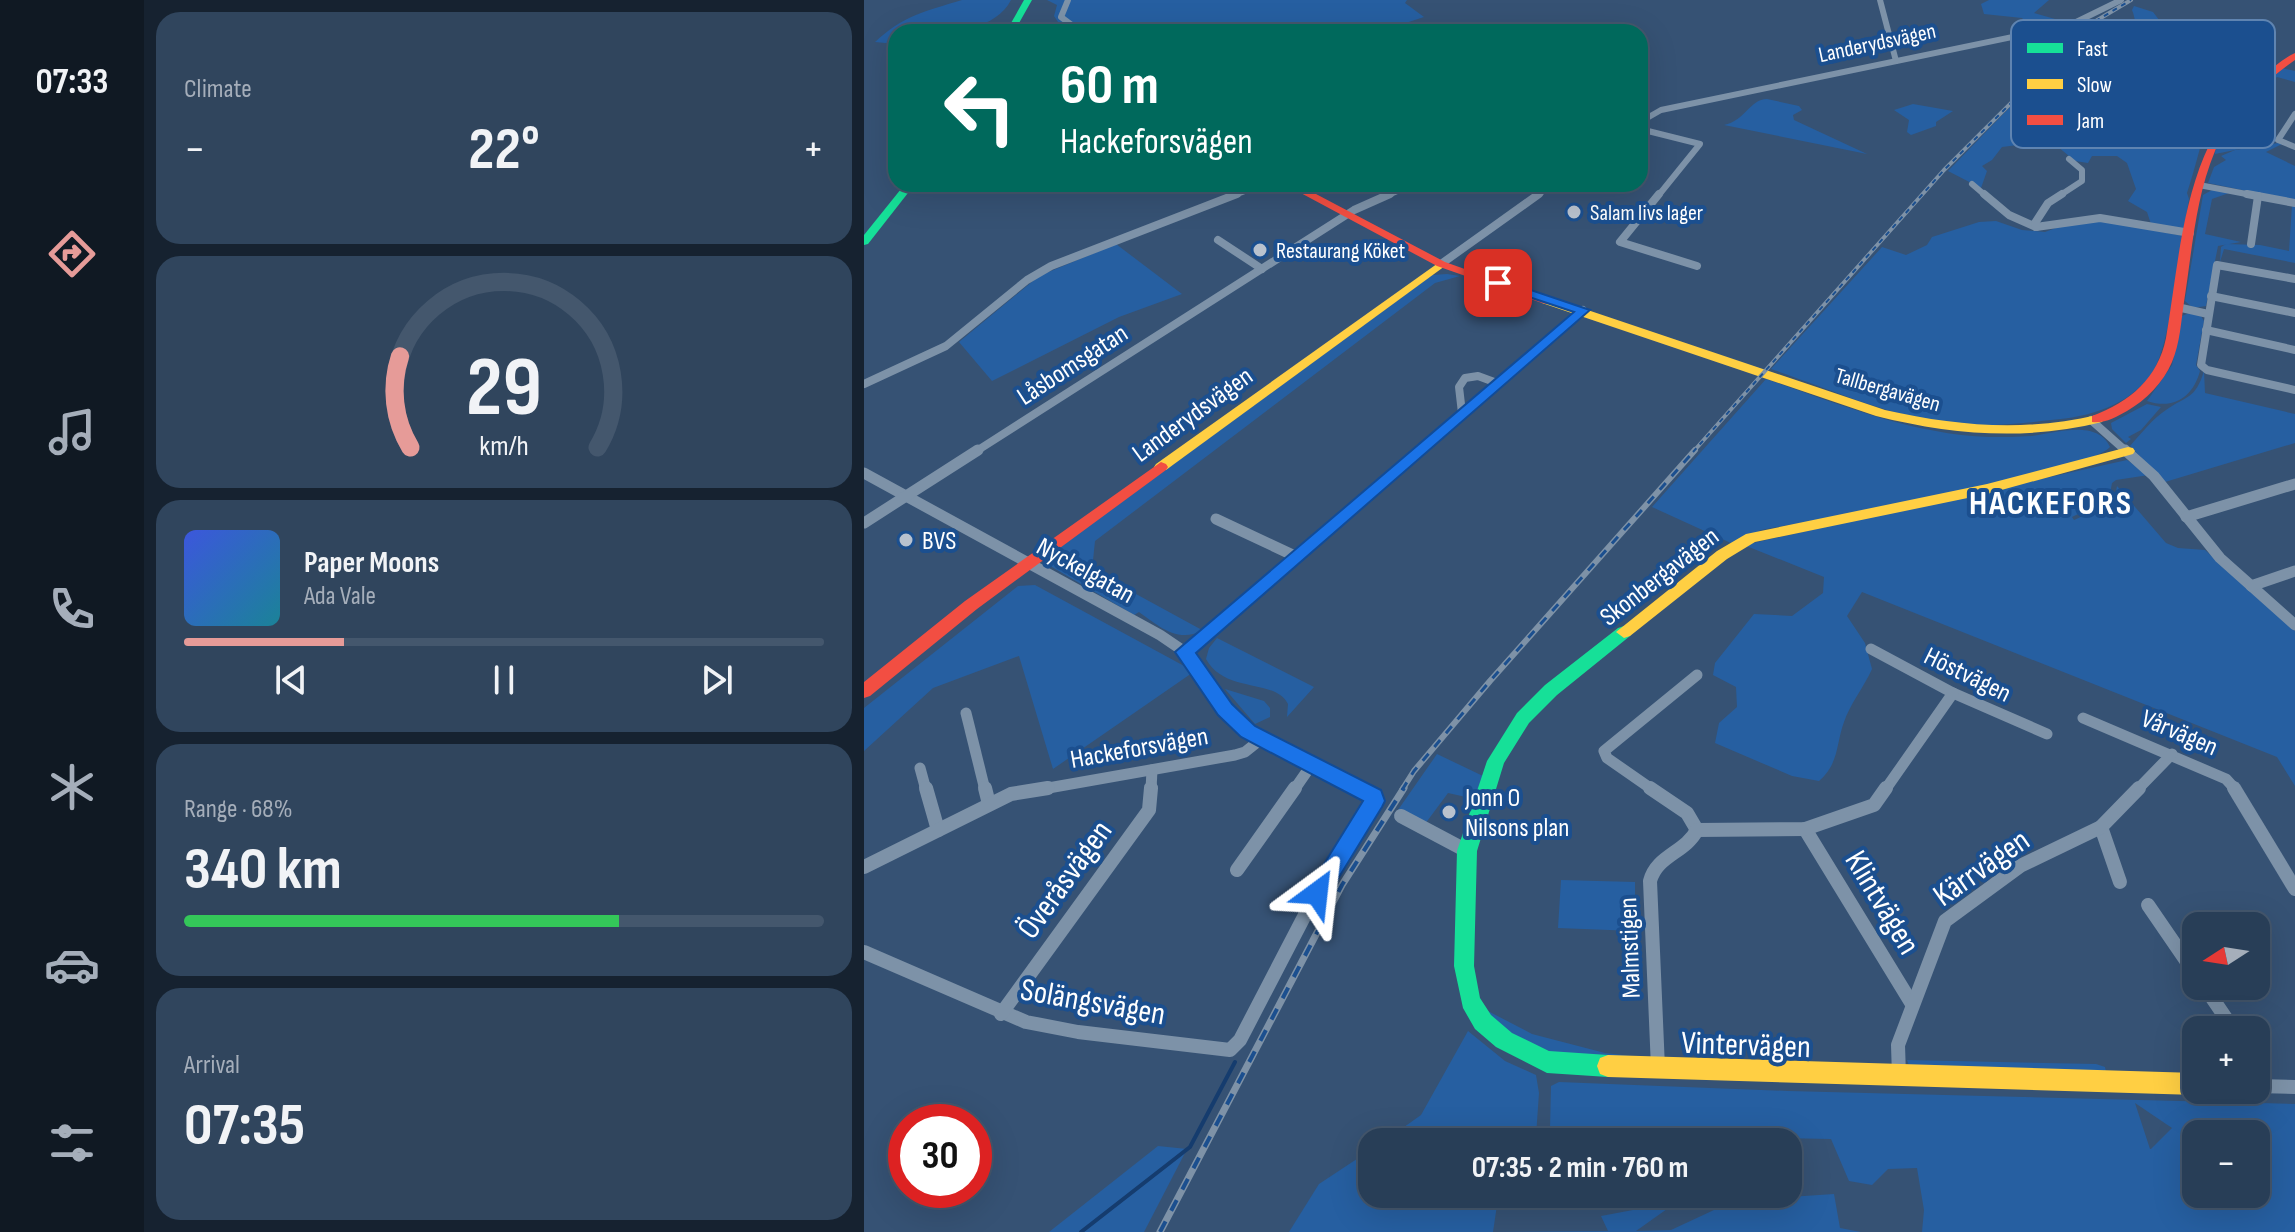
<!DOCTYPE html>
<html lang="en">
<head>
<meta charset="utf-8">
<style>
	:root { --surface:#283e57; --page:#30455d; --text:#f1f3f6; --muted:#a5aeba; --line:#44576d; --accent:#e69b98 }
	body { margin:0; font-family:"Sofia Sans Condensed",sans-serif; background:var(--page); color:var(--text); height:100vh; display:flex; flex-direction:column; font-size:30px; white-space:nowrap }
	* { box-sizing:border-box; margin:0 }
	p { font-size:26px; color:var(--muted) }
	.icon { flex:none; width:44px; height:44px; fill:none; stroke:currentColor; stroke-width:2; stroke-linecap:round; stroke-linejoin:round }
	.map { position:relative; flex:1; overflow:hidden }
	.panel { display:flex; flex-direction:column; gap:12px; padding:12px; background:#162230; width:720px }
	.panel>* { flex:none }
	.top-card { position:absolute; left:24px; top:24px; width:760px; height:168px; border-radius:24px; box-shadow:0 8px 32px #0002,0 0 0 2px var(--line); background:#00695c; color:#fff; overflow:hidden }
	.needle { width:52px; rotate:258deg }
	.fabs { position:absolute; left:1318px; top:912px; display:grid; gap:16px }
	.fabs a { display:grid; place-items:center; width:88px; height:88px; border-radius:16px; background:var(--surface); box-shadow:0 8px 32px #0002,0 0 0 2px var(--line); font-size:40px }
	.speed { position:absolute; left:24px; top:1104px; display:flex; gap:16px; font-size:40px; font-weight:700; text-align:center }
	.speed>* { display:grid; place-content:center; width:104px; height:104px; border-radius:50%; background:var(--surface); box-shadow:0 8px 32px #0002,0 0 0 2px var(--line); line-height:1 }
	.speed .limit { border:12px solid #d22; background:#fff; color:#111 }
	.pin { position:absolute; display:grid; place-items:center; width:68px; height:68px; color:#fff; margin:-34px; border-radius:16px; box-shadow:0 4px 12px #0006 }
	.me { position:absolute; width:88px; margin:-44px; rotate:30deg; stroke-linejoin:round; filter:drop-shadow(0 0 6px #0008) }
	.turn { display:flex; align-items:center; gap:28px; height:168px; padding:0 40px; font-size:36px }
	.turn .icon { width:104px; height:104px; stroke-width:2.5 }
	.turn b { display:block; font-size:56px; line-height:68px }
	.big { font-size:60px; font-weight:700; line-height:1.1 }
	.panel .widget { flex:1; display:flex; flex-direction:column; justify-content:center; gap:12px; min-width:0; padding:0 28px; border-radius:24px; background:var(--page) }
	.panel .dial { align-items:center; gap:0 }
	.dial svg { height:208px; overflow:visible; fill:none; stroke:var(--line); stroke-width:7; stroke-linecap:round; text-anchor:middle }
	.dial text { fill:var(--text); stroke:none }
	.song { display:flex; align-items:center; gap:24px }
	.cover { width:96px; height:96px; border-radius:12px; background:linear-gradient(135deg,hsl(230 70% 55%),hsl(190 70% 35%)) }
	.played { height:8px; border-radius:4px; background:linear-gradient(90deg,var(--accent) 25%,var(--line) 25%) }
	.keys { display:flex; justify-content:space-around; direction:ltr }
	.heat { display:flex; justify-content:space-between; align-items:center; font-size:44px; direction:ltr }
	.charge { height:12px; border-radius:6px; background:linear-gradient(90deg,#34c759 68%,var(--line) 0) }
	.trip { position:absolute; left:494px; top:1128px; width:444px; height:80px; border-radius:24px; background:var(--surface); box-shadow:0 8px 32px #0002,0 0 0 2px var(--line); font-weight:700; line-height:80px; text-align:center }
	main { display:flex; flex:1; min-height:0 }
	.tabs { display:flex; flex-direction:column; width:144px; justify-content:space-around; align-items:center; background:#101923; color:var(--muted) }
	.tabs .icon { width:56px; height:56px }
	.tabs .current { color:var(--accent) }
	.tabs b { font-size:36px; color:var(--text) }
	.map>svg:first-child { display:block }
	.green { fill:#265fa1; fill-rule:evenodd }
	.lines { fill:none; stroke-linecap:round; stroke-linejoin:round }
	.stream { stroke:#153c6e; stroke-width:4 }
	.street-far3 { stroke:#7d92a8; stroke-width:6 }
	.street-far2 { stroke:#7d92a8; stroke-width:8 }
	.street-far1 { stroke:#7d92a8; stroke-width:11 }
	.street { stroke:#7d92a8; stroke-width:14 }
	.fast { fill:#16e098; fill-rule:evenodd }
	.slow { fill:#ffcf43; fill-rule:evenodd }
	.jam { fill:#f24e42; fill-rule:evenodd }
	.rail-far2-casing { stroke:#7e92a7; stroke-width:4 }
	.rail-far1-casing { stroke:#7e92a7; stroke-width:6 }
	.rail-casing { stroke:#7e92a7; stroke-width:7 }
	.rail-far2 { stroke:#1b4f8f; stroke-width:2; stroke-dasharray:5; stroke-linecap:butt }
	.rail-far1 { stroke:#1b4f8f; stroke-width:3; stroke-dasharray:9; stroke-linecap:butt }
	.rail { stroke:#1b4f8f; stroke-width:4; stroke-dasharray:12; stroke-linecap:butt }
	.route { fill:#1a73e8; stroke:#114b97; stroke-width:2 }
	.poi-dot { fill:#b9c2ce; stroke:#1b4f8f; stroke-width:3 }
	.labels { text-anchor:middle; stroke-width:8; stroke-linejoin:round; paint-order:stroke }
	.far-street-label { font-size:22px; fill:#fff; stroke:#1b4f8f }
	.far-poi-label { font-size:22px; fill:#fff; stroke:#1b4f8f; text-anchor:start }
	.street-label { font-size:26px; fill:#fff; stroke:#1b4f8f }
	.poi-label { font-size:26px; fill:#fff; stroke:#1b4f8f; text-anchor:start }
	.near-street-label { font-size:32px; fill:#fff; stroke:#1b4f8f }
	.district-label { font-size:34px; font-weight:bold; letter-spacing:2px; fill:#fff; stroke:#1b4f8f }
	.key { fill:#1b4f8f; stroke:#5f84b1; stroke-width:2 }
	.key-label { font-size:22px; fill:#fff }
</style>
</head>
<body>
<main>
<nav class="tabs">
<b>07:33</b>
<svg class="icon current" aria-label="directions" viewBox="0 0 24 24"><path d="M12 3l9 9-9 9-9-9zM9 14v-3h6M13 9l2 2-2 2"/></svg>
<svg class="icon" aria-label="music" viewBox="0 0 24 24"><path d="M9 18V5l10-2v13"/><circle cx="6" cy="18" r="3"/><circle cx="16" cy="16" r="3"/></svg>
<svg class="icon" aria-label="phone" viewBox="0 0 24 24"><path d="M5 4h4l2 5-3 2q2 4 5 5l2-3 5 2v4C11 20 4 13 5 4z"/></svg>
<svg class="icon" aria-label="climate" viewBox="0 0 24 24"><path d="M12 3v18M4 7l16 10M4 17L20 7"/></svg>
<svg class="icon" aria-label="car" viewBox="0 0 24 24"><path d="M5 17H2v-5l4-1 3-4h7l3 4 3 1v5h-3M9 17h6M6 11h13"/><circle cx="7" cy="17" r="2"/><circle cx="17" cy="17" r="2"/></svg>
<svg class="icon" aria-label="filters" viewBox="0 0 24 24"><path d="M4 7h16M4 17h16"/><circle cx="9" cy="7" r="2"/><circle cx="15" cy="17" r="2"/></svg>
</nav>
<section class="panel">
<div class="widget"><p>Climate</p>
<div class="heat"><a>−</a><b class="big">22°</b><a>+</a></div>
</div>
<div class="widget dial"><svg viewBox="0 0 100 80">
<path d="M14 69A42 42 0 1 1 86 69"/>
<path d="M14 69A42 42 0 0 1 10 34" stroke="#e69b98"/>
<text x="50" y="56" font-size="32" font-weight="700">29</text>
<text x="50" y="72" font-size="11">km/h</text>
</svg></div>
<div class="widget">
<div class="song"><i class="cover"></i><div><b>Paper Moons</b><p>Ada Vale</p></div></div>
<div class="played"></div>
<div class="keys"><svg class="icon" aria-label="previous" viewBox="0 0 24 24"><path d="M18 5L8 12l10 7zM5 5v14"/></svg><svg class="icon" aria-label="pause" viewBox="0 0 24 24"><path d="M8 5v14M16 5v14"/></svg><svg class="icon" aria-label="next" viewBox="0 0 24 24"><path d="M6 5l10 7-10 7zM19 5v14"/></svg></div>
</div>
<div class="widget"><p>Range · 68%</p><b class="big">340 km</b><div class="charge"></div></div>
<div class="widget"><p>Arrival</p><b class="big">07:35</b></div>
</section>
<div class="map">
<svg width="1431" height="1232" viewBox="0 0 1431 1232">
	<rect width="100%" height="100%" fill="#365274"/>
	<g class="green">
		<path d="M98,0H147C128,37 68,32 32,32V44L11,42C40,15 62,11 98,0Z"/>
		<polygon points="183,0 543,0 541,3 560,17 514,32 208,32 194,22 190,16 193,5"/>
		<polygon points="1125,0 1185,0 1170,13 1205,23 1170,30 1158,18 1120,14 1117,4"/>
		<path d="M1270,6L1289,12L1302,29L1334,52L1348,55L1374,51L1389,58V63C1356,92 1297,77 1276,39C1271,30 1272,19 1268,10Z"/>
		<path d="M1418,68L1431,71V82L1413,77L1388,97L1363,134L1381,142H1411L1351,154C1352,123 1394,87 1418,68Z"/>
		<path d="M1183,69L1205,77L1219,69L1257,74L1288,72L1322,94L1325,103L1301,116L1309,125L1339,137C1334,156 1329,174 1323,193L1325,199L1320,229L1287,224L1283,212L1264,201L1272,189L1263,163L1253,156H1228L1224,163L1211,161L1187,141L1138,147L1128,160L1118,166L1123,171L1117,188L1084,171Z"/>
		<path d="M903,99L935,106L938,110L929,115L930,120L1003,154L860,125C881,121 886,99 903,99Z"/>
		<polygon points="1049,104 1089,111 1072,122 1072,126 1047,135 1043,132 1045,120 1030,110"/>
		<polygon points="1414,143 1418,144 1402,152 1431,166 1431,201 1344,183 1350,167 1362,160 1357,156 1371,150"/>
		<polygon points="1348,190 1365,193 1348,199 1341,234 1377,242 1354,246 1342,306 1329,308 1321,301 1339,195"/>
		<polygon points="1428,205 1431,206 1431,263 1360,249 1356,262 1357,247 1362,244 1396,245 1425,251"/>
		<path d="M1236,220L1319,236C1313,269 1305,348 1288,373C1265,406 1225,417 1187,420C1154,424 1122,427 1089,424C1027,417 966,389 907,369L1018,247L1042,255L1063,245L1068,237L1115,222L1132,221L1158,230L1181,232L1205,223Z"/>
		<polygon points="252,244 318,294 255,317 128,381 95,342 175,276"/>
		<path d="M583,274L596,276L571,283L231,541L228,570L338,630C314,645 291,623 275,612L270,615L188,567L186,561L189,552L568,275Z"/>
		<path d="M1325,313L1337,316L1340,321L1332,365L1336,371C1329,397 1310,410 1283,401L1308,365L1318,316Z"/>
		<path d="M1340,371L1341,393L1431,414V443L1301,482L1266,446C1276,435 1289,418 1302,410C1323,395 1331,400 1340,371Z"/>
		<path d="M902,379C975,404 1047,434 1125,437C1140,437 1154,437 1168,436C1192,433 1233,419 1246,447C1222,474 950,520 897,530L869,544L788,507Z"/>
		<polygon points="1283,404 1297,407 1277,430 1264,437 1267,439 1262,443 1248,429 1247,423"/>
		<path d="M1263,460L1285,475L1252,480L1248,483L1245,499L1208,517L1210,520L1250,502L1253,486L1302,543L1314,548L1341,550L1431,631V786L1413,757L998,592L983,616L1001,643L1008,669C1000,687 986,704 980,722C972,744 975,764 955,781L928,776L851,743L855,723L873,707L872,687L849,675L851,663L890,614L928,616L959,593L960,577L880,545Z"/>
		<polygon points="171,585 322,667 328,673 189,769 155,656 69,688 0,751 0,708 154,586"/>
		<path d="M353,638L450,687L423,717L424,704C411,678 361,694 342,659L345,648Z"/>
		<polygon points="361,689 400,701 406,708 406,717 391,724"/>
		<polygon points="573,754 619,776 611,799 584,793 561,824 534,810"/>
		<polygon points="697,880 771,882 771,931 694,928"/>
		<polygon points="622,1010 668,1034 741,1053 785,1058 703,1059 633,1028"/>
		<polygon points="604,1031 641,1061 672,1075 675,1093 672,1136 655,1133 583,1135 581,1142 519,1142 557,1115"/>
		<polygon points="1043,1060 1232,1064 1241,1067 1242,1072 1046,1068"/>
		<path d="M695,1082L924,1091L1431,1104V1232H1058L1060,1210L1053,1168L1024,1169L1008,1185L985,1181L967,1139L915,1138L916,1142H713L693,1139L686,1129L687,1086ZM1271,1103L1308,1128L1287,1149H1286ZM1392,1134V1194H1332V1134Z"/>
		<polygon points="294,1146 323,1149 280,1232 185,1232"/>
		<polygon points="508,1149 508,1194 585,1194 633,1205 629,1232 744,1231 737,1216 785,1207 792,1194 833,1194 810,1204 772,1231 807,1230 850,1210 897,1199 970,1194 976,1228 997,1232 425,1232 455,1184"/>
	</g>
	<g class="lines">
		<polyline class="stream" points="217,1232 326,1147 371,1062"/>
		<g class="street-far3">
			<polyline points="204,0 197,17 217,32"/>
			<polyline points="1016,0 1032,61"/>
			<polyline points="1431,114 1414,140 1431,147"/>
			<polyline points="776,122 797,110 1206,25 1257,0"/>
			<polyline points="776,129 836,144 794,196"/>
			<polyline points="1108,184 1122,196"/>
			<polyline points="1335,185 1393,196"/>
			<polyline points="368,196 399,184"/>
			<polyline points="522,196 549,184"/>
			<polyline points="672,196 689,184"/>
			<polyline points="1195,196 1218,181 1218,170 1205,159"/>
		</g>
		<g class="street-far2">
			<polyline points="795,194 756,242 833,266"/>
			<polyline points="1120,194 1145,215 1172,227 1236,218 1326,233"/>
			<polyline points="1383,194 1431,203"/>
			<polyline points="1172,227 1171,223 1184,203 1198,194"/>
			<polyline points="354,240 398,269"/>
			<polyline points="1387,244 1394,196"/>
			<polyline points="577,264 675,194"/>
			<polyline points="1431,279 1353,265 1337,365 1343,370 1431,390"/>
			<polyline points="1347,296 1431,313"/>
			<polyline points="1313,307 1344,314"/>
			<polyline points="1342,330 1431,350"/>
			<polyline points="0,384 82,346 163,280 187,266 373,194"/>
			<polyline points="598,413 595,387 601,378 614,376 633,383"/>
			<polyline points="1227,420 1263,452"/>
			<polyline points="111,452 490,210 526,194"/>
			<polyline points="553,452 719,310"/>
		</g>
		<g class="street-far1">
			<polyline points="1261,450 1290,476 1356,558 1431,625"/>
			<polyline points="0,473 296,635 321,652 361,709 384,732 500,790"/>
			<polyline points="1322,517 1431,484"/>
			<polyline points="352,519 433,557"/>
			<polyline points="0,523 114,450"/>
			<polyline points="1387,586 1431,571"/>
			<polyline points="1007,649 1089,693 1183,734"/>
			<polyline points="321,652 556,450"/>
			<polyline points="102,713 121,790"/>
			<polyline points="1219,718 1362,779 1372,790"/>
			<polyline points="56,768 62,790"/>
			<polyline points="173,790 371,755 381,752 396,740"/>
			<polyline points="287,790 288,770"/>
			<polyline points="430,790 448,764"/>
			<polyline points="789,790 743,758 740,751 833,675"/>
			<polyline points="1021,790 1089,693"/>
			<polyline points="1273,790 1308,754"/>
		</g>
		<g class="street">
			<polyline points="62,788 74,830"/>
			<polyline points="121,788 125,804"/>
			<polyline points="786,788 823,813 833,830"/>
			<polyline points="1370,788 1431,889"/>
			<polyline points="537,816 603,851"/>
			<polyline points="1237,827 1256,882"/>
			<polyline points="941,829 1048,1004"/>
			<polyline points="0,867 147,794 184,788"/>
			<polyline points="373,870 431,788"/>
			<polyline points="1284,905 1332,975"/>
			<polyline points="0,952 162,1022 214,1032 366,1050 376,1040 442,913 511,801 507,793 496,788"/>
			<polyline points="1340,986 1370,1030"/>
			<polyline points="137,1014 285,810 287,788"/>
			<polyline points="1392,1064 1401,1086"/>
			<path d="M794,1068L786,881C793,855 821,853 833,830L941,829L1010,805L1022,788"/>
			<polyline points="1035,1076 1034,1045 1081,921 1156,866 1237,827 1275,788"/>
			<polyline points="1392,1086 1431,1087"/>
		</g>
		<g class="fast">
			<polygon points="160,0 168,0 150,32 142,32"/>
			<polygon points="41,184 51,184 4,244 0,245 0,235"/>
			<polygon points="760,626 768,632 766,636 693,695 665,723 640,763 613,851 610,966 616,998 627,1015 648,1033 685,1051 744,1055 752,1058 755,1066 752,1074 744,1077 683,1073 632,1047 611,1029 599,1008 590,966 593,851 623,761 653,713 681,685 754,628"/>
		</g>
		<g class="slow">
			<polygon points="577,261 581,262 581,266 302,470 292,470 290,467 292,464"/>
			<path d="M682,296L1021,410C1092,426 1161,432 1233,415L1240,419L1238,422C1162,441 1088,435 1012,416L678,303L676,300Z"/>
			<polygon points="1264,447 1269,448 1271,451 1269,454 1123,494 891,542 863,559 766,636 760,638 752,632 853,551 882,534 1123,484"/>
			<polygon points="744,1055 1332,1073 1332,1090 1341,1090 1332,1095 744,1077 736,1074 733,1066 736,1058"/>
		</g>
		<g class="jam">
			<path d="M1431,53V60C1396,85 1368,111 1351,151C1331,199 1328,252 1320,302C1317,322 1316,343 1308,362C1299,383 1282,400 1263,411C1252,417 1240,424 1228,422V416C1266,402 1294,378 1302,338C1318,244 1320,138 1401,74C1410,67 1420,58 1431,53Z"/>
			<polygon points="420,184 433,184 581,262 688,300 682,304 678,303 573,266"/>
			<polygon points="297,462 302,464 304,467 302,470 113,609 6,696 0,698 0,682 101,601"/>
		</g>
		<defs>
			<polyline id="rail-far2" points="829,452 1080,170 1225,25 1267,0"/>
			<polyline id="rail-far1" points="538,790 550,771 626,681 831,450"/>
			<polyline id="rail" points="296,1232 478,885 540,788"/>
		</defs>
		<use href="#rail-far2" class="rail-far2-casing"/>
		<use href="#rail-far1" class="rail-far1-casing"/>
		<use href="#rail" class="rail-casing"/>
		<use href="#rail-far2" class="rail-far2"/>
		<use href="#rail-far1" class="rail-far1"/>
		<use href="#rail" class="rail"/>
	</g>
	<polygon class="route" points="634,279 726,310 332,653 368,704 391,726 517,790 521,801 518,807 461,900 453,903 445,900 442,893 499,801 377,737 354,715 311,652 710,312 629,285 629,280"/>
	<g class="poi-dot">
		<circle cx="710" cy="212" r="8"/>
		<circle cx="396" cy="250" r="8"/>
		<circle cx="42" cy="540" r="8"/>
		<circle cx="585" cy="812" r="8"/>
	</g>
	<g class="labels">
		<g class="far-street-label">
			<text transform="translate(1013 42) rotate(-12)" y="8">Landerydsvägen</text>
			<text transform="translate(1024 389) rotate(16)" y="8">Tallbergavägen</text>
		</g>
		<g class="far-poi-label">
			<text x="726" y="220">Salam livs lager</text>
			<text x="412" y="258">Restaurang Köket</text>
		</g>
		<g class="street-label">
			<text transform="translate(208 364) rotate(-33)" y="9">Låsbomsgatan</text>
			<text transform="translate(328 414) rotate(-36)" y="9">Landerydsvägen</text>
			<text transform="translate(222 570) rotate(29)" y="9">Nyckelgatan</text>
			<text transform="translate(795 576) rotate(-38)" y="9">Skonbergavägen</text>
			<text transform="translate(1104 674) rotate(26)" y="9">Höstvägen</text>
			<text transform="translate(1316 732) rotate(23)" y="9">Vårvägen</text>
			<text transform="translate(275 747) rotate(-10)" y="9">Hackeforsvägen</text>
			<text transform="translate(765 948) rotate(-92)" y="9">Malmstigen</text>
		</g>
		<g class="poi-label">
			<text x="58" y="549">BVS</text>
			<text x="601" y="806">Jonn O<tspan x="601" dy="30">Nilsons plan</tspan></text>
		</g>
		<g class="near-street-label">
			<text transform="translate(1117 867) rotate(-35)" y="11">Kärrvägen</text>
			<text transform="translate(200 879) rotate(-54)" y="11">Överåsvägen</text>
			<text transform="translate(1019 902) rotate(59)" y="11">Klintvägen</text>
			<text transform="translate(229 1001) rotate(10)" y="11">Solängsvägen</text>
			<text transform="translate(882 1044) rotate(2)" y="11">Vintervägen</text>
		</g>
		<g class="district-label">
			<text x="1187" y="514">HACKEFORS</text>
		</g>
	</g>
	<rect x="1147" y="20" width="264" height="128" rx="12" class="key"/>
	<rect x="1163" y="43" width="36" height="10" fill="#16e098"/>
	<rect x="1163" y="79" width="36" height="10" fill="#ffcf43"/>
	<rect x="1163" y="115" width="36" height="10" fill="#f24e42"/>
	<g class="key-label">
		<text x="1213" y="56">Fast</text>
		<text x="1213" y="92">Slow</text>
		<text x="1213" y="128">Jam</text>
	</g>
</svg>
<div class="fabs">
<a><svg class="needle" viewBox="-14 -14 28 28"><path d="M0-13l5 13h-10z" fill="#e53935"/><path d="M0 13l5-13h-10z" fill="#a5aeba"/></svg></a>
<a>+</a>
<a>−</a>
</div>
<div class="speed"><div class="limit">30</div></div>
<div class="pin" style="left:634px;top:283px;background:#d93025"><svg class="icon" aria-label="arrive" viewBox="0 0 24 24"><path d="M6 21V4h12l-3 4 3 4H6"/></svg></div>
<svg class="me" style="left:453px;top:893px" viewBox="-20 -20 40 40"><path d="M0-17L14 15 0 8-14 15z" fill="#1a73e8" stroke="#fff" stroke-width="4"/></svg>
<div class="trip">07:35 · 2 min · 760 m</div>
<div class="top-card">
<div class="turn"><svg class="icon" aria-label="left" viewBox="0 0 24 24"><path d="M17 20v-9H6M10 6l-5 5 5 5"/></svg><div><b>60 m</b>Hackeforsvägen</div></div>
</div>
</div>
</main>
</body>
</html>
